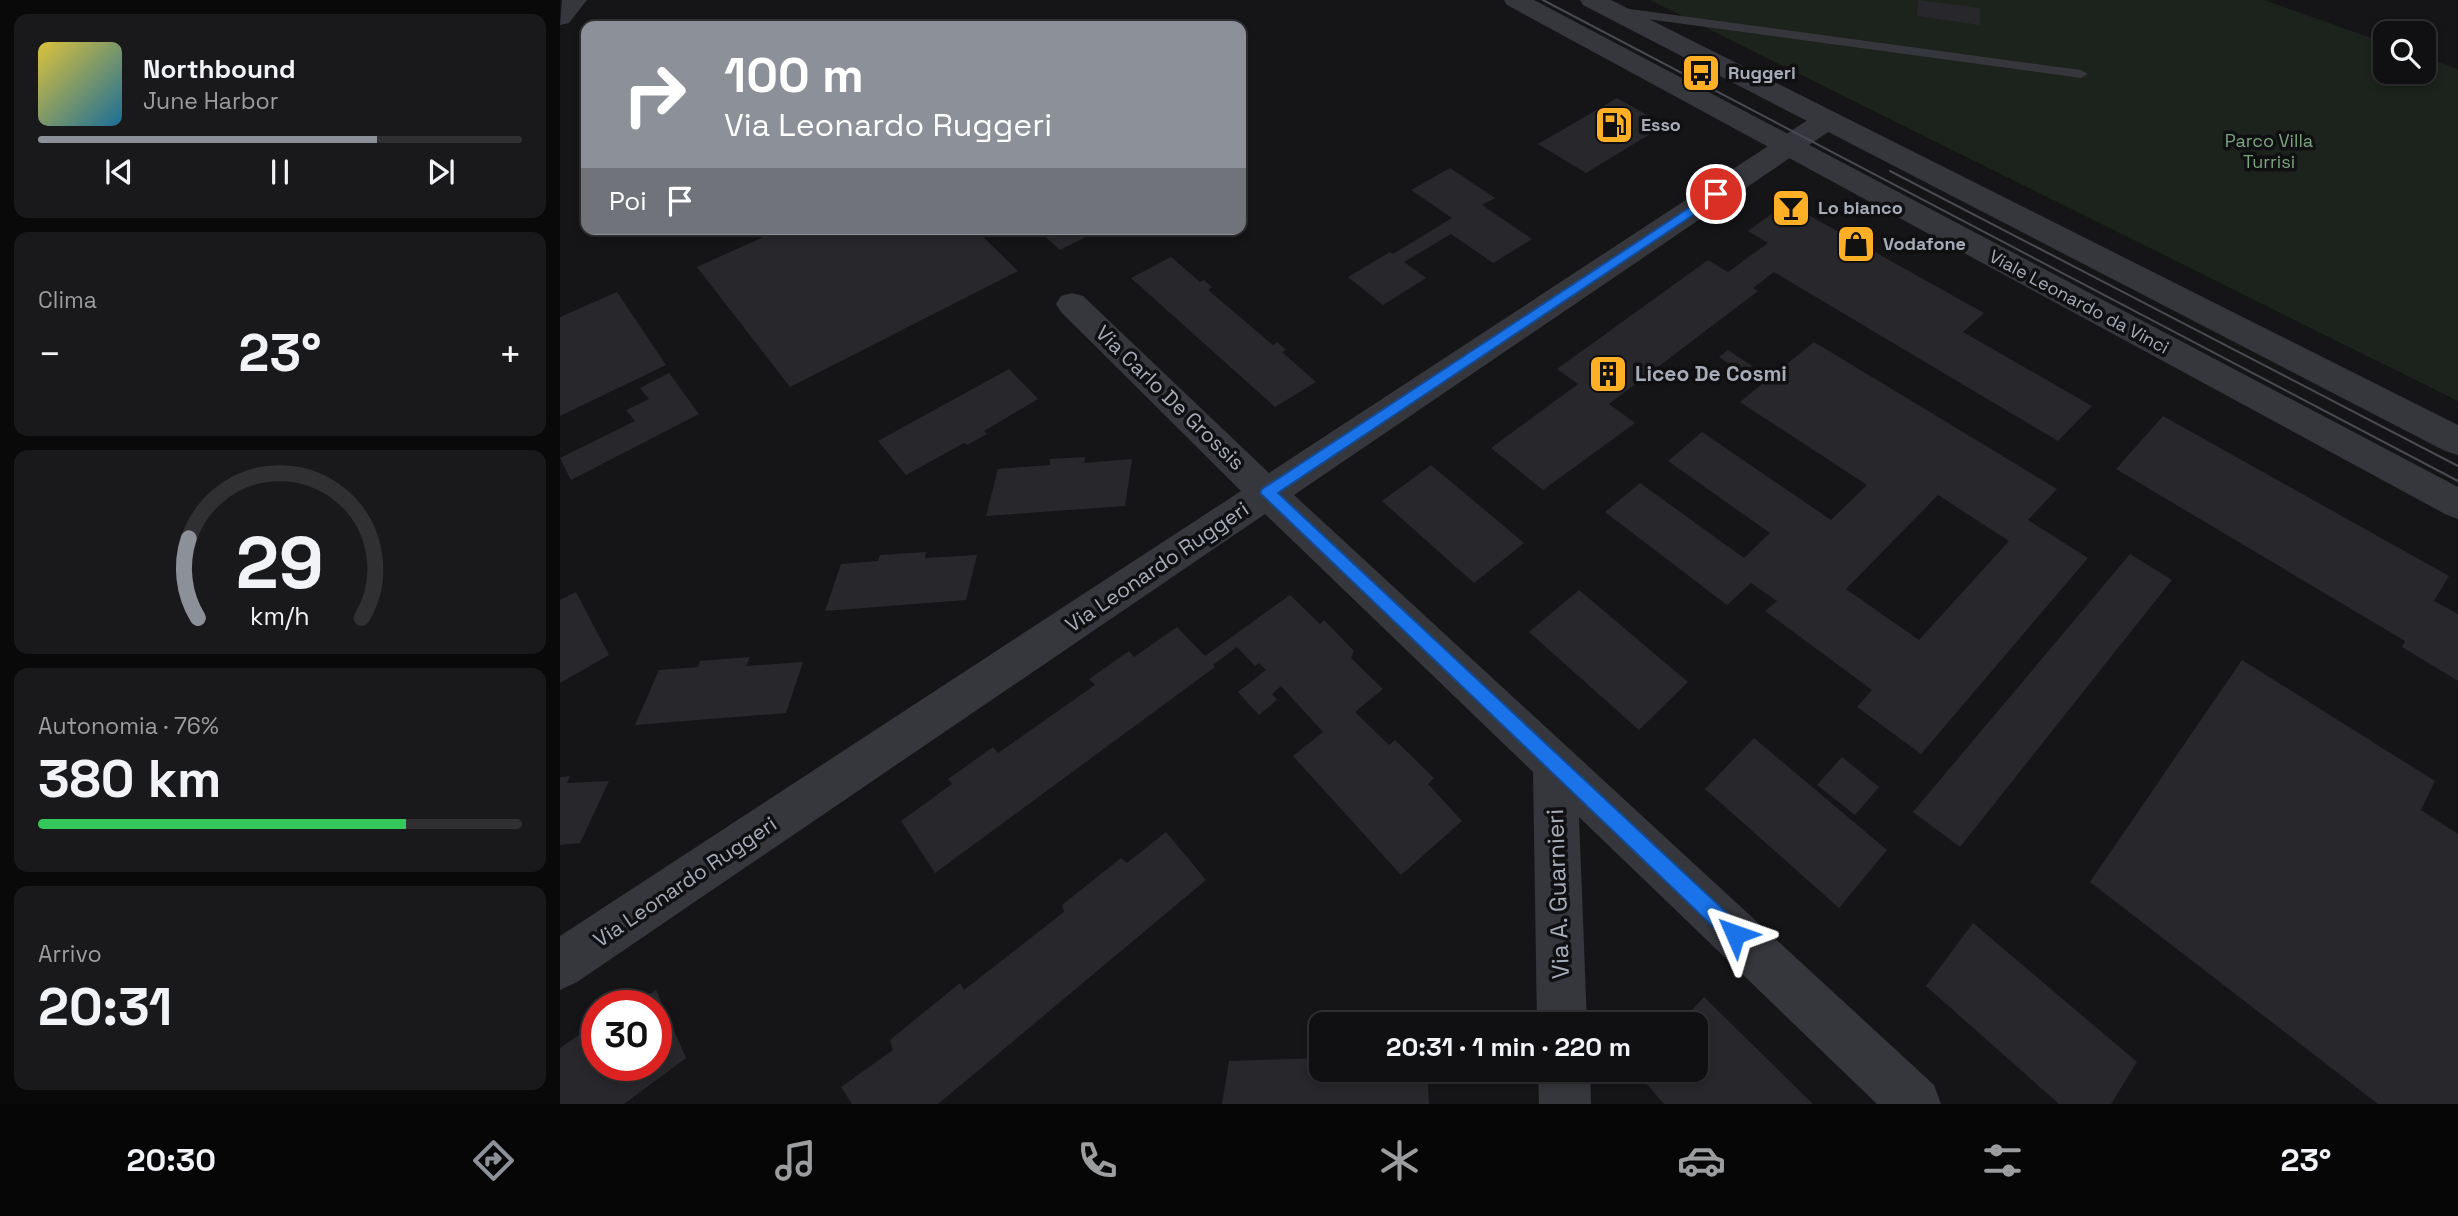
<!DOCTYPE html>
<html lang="it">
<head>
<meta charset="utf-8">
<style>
	:root { --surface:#101012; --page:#19191b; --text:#f1f3f6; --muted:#9c9d9f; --line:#303032; --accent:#8c9099 }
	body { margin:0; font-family:"Space Grotesk",sans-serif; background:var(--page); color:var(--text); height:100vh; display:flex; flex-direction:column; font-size:26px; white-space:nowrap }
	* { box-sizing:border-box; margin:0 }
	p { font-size:23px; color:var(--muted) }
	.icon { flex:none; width:38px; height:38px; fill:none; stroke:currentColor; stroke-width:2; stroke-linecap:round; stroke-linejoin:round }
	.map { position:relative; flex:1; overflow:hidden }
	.sheet { display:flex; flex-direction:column; gap:14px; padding:14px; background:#09090a; width:560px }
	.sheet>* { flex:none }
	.top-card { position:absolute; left:21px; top:21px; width:665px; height:214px; border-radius:14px; box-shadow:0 4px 10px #0003,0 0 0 2px var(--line); background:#8c9099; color:#fff; overflow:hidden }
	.fabs { position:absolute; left:1813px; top:21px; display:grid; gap:14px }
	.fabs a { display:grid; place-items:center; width:63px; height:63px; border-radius:14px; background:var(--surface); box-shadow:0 4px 10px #0003,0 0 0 2px var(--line); font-size:35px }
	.speed { position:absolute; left:21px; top:990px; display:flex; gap:14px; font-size:35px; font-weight:700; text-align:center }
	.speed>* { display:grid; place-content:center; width:91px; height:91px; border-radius:50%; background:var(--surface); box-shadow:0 4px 10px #0003,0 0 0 2px var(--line); line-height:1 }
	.speed .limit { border:10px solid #d22; background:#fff; color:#111 }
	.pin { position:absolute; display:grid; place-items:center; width:60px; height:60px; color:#fff; margin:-30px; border:4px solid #fff; border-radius:50%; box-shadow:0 2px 7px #0007 }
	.me { position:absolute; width:77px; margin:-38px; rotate:313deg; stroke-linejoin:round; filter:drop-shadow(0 0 5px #0008) }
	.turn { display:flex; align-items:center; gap:24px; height:147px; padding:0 28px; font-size:32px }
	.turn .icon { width:91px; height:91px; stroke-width:2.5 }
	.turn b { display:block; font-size:49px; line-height:60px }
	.then { display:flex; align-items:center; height:66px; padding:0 28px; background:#0003; gap:14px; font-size:26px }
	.big { font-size:52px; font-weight:700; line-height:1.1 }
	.sheet .widget { flex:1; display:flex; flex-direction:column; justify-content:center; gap:10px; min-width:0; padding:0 24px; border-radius:14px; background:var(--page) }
	.sheet .dial { align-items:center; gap:0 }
	.dial svg { height:182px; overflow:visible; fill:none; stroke:var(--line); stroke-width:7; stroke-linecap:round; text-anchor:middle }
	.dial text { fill:var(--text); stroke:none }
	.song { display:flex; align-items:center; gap:21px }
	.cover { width:84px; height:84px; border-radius:10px; background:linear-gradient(135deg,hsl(50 70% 55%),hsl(200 70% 35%)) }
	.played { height:7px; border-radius:4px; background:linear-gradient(90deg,var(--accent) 70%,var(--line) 70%) }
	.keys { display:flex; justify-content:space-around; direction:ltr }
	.heat { display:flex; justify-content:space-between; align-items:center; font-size:38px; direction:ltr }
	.charge { height:10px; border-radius:5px; background:linear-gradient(90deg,#34c759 76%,var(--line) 0) }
	.trip { position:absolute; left:749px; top:1012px; width:399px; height:70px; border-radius:14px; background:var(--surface); box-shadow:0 4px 10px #0003,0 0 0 2px var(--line); font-weight:700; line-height:70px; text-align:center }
	.menu { display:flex; height:112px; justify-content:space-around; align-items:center; background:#060607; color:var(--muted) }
	.menu .icon { width:49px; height:49px }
	.menu .active { color:var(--accent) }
	.menu b { font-size:32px; color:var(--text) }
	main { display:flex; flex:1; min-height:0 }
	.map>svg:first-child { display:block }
	.green { fill:#1b231c }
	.building { fill:#28282c; fill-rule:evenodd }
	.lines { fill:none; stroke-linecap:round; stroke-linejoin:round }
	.service { fill:#36373d; fill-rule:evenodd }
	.minor { fill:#36373d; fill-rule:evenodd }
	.tertiary { fill:#36373d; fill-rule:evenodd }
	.tram { stroke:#494b52; stroke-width:2 }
	.route { fill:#1a73e8; stroke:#114b97; stroke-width:2 }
	.labels { text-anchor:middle; stroke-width:7; stroke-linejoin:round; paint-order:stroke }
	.far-poi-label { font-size:18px; font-weight:bold; fill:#a6adb9; stroke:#101013; text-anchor:start }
	.far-park-label { font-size:18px; fill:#7ba67d; stroke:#101013 }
	.far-street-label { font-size:18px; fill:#a6adb9; stroke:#101013 }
	.poi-label { font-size:21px; font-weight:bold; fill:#a6adb9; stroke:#101013; text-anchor:start }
	.street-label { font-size:21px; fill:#a6adb9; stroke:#101013 }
	.near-street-label { font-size:24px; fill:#a6adb9; stroke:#101013 }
</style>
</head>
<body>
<main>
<section class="sheet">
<div class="widget">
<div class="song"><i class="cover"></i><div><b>Northbound</b><p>June Harbor</p></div></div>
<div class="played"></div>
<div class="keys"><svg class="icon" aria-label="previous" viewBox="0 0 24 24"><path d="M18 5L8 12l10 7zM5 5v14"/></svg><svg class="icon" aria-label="pause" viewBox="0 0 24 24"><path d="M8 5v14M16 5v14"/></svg><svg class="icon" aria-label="next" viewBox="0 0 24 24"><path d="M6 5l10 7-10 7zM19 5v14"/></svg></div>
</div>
<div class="widget"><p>Clima</p>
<div class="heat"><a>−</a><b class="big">23°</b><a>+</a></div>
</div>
<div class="widget dial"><svg viewBox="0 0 100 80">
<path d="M14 69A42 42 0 1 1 86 69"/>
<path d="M14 69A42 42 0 0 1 10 34" stroke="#8c9099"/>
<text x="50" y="56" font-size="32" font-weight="700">29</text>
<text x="50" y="72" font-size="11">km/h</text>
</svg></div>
<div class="widget"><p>Autonomia · 76%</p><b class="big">380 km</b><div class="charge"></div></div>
<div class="widget"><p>Arrivo</p><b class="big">20:31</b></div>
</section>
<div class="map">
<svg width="1898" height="1104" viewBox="0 0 1898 1104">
	<rect width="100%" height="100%" fill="#151518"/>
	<polygon class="green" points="1090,0 1704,0 1825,43 1825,72 1864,72 1864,57 1898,69 1898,401"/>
	<g class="building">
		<polygon points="1358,0 1420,8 1420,25 1357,16"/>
		<polygon points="1057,98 1105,125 1026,173 978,144"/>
		<polygon points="890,168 935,198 922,205 972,239 933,263 891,234 844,262 866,278 823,305 788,277 830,252 833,254 892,218 851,190"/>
		<polygon points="1227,203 1424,313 1403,332 1532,406 1498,441 1214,272 1193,288 1198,291 1049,404 1075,423 983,490 931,448 1018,384 997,369 1148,260 1168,272 1208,243 1188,231"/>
		<polygon points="221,229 415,229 458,271 230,387 137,267"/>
		<polygon points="477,229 531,229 535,232 500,250"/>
		<polygon points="611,257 640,282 644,280 652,287 648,290 713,345 717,342 726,350 722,352 756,382 715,407 571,278"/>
		<polygon points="57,292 106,365 0,416 0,317"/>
		<path d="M1254,342L1497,489L1468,520L1528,558L1361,754L1297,707L1312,690L1205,611L1217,601L1191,583L1167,605L1045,512L1080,483L1184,558L1210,533L1108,461L1142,432L1271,520L1307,485L1180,402ZM1378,495L1449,541L1359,640L1286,589Z"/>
		<polygon points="1168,350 1192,366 1183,373 1159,357"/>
		<polygon points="449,369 478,399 424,431 427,434 407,445 404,443 346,475 318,441"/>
		<polygon points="109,373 139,414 11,480 0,458 75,421 66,410 89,399 80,388"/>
		<polygon points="1603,416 1889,576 1874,601 1898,614 1898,681 1842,647 1845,641 1556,469"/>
		<polygon points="525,457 524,463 572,459 565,506 426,516 438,469 490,465 490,459"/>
		<polygon points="871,465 964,543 914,583 822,501"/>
		<polygon points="366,552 365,558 417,555 406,600 265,611 281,564 318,561 320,555"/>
		<polygon points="1570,554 1612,580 1400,847 1353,812"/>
		<polygon points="1019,590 1128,682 1079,730 969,632"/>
		<polygon points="16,592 49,655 0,683 0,600"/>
		<polygon points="730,595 760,624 764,620 794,651 791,658 823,689 795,712 829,745 835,740 874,778 868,784 902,821 841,875 733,756 763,732 721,686 712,694 717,700 699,715 678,692 706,670 699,663 695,666 677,647 653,665 655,667 375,873 341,821 392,784 388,779 433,747 438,753 535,685 529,679 569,651 574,657 617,627 645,656"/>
		<polygon points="190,657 186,666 243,662 226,713 75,725 99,670 138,667 140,661"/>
		<polygon points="1682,660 1875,781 1861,810 1898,834 1898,1104 1818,1104 1530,882"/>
		<polygon points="1194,738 1327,850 1279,908 1145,789"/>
		<polygon points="1282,757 1319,787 1295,815 1257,785"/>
		<polygon points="10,776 7,783 49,781 20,843 0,845 0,777"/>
		<polygon points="606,832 646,880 378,1104 292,1104 281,1087 333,1050 330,1040 400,983 404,990 504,912 502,905 561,858 567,863"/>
		<polygon points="1413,923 1577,1062 1551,1104 1499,1104 1366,986"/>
		<polygon points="96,990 126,1058 64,1104 0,1104 0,1048 26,1030 31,1037 37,1033 37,1066 96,1066 96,1006 73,1006"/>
		<polygon points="1144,997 1253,1104 1104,1104 1076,1072 1078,1069 1136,1069 1136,1024 1119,1024"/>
		<polygon points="761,1058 761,1069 867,1069 869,1104 662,1104 669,1061"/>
	</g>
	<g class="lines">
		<polygon class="service" points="1055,7 1521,70 1528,74 1521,78 1050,14 1048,11"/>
		<g class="minor">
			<polygon points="2,0 27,0 9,23 0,25"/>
			<polygon points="1267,112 1277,114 1281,120 1277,126 734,495 1374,1085 1381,1104 1317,1104 1019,817 1027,1024 977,1024 973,772 705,514 17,982 0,990 0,936 681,491 501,312 496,304 501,296 512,293 523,296 709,473 1257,114"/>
			<polygon points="978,1069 1030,1069 1031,1104 979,1104"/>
		</g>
		<g class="tertiary">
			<polygon points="944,0 974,0 1898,487 1898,519 1885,514 947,5"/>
			<polygon points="1020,0 1051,0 1898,425 1898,455 1885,451 1023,5"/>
		</g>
		<g class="tram">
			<polyline points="983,0 1898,481"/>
			<polyline points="1330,171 1898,466"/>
		</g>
	</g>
	<polygon class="route" points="1156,190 1160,191 1160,197 718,493 1182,927 1185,934 1182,941 1175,944 1168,941 700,493 702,489"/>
	<defs>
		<symbol id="bus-square" viewBox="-11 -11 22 22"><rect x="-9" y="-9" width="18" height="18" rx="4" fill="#ffaf26" stroke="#101013"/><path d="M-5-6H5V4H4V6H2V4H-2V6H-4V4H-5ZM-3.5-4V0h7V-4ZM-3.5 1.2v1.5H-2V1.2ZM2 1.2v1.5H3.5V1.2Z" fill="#111"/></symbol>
		<symbol id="fuel-square" viewBox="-11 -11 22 22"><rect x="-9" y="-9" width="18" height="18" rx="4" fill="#ffaf26" stroke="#101013"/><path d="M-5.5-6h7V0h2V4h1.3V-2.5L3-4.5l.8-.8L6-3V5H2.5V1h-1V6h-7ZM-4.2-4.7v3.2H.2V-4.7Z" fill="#111"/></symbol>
		<symbol id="bar-square" viewBox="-11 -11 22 22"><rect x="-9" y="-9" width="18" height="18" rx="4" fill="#ffaf26" stroke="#101013"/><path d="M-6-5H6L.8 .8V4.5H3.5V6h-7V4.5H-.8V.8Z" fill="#111"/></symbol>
		<symbol id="shop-square" viewBox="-11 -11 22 22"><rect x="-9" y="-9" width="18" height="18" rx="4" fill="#ffaf26" stroke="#101013"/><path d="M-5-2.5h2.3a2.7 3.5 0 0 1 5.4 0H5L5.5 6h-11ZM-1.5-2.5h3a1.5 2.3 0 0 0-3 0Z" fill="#111"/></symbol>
		<symbol id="building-square" viewBox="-11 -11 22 22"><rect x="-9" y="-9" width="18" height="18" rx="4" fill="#ffaf26" stroke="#101013"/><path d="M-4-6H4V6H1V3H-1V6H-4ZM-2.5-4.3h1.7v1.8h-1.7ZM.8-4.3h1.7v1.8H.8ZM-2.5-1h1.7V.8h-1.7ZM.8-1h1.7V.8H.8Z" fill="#111"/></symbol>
	</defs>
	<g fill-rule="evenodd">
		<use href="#bus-square" x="1119" y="51" width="44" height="44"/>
		<use href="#fuel-square" x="1032" y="103" width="44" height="44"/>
		<use href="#bar-square" x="1209" y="186" width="44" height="44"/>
		<use href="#shop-square" x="1274" y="222" width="44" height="44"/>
		<use href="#building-square" x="1026" y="352" width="44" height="44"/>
	</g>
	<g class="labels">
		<g class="far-poi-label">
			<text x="1168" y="79">Ruggeri</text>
			<text x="1081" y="131">Esso</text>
			<text x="1258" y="214">Lo bianco</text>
			<text x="1323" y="250">Vodafone</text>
		</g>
		<g class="far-park-label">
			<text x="1709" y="147">Parco Villa<tspan x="1709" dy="21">Turrisi</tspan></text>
		</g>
		<g class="far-street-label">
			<text transform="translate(1519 302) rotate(28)" y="6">Viale Leonardo da Vinci</text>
		</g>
		<g class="poi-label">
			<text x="1075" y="381">Liceo De Cosmi</text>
		</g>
		<g class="street-label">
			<text transform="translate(610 398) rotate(44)" y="7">Via Carlo De Grossis</text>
			<text transform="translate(597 567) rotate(-34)" y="7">Via Leonardo Ruggeri</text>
			<text transform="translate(125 882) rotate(-34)" y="7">Via Leonardo Ruggeri</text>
		</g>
		<g class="near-street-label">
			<text transform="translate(998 894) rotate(-92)" y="8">Via A. Guarnieri</text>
		</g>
	</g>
</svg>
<div class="fabs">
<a><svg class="icon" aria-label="search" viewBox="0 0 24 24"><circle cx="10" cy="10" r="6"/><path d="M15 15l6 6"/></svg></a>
</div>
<div class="speed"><div class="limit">30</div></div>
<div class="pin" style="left:1156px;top:194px;background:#d93025"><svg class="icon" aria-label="arrive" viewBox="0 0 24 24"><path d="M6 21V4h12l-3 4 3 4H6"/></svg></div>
<svg class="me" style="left:1175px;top:934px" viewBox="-20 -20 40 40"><path d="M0-17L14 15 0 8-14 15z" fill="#1a73e8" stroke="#fff" stroke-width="4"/></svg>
<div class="trip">20:31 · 1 min · 220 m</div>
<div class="top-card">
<div class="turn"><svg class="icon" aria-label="right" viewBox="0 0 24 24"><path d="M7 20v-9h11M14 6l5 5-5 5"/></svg><div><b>100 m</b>Via Leonardo Ruggeri</div></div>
<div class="then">Poi<svg class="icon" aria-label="arrive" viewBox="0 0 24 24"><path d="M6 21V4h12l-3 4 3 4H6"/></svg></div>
</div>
</div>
</main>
<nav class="menu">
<b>20:30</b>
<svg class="icon active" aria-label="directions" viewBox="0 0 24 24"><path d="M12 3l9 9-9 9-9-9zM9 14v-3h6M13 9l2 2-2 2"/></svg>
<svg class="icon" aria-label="music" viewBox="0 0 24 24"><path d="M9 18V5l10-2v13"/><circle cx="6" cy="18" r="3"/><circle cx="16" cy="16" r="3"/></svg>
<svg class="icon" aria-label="phone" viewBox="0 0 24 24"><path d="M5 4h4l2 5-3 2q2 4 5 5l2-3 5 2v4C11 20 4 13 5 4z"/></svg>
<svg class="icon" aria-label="climate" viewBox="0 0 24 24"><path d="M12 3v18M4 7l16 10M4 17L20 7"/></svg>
<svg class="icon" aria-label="car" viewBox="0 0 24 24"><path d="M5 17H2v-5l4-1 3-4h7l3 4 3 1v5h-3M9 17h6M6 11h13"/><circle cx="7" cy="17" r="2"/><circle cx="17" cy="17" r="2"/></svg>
<svg class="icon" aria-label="filters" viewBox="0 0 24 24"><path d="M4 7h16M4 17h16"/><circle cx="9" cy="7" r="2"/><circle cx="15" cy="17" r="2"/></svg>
<b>23°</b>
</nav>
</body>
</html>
